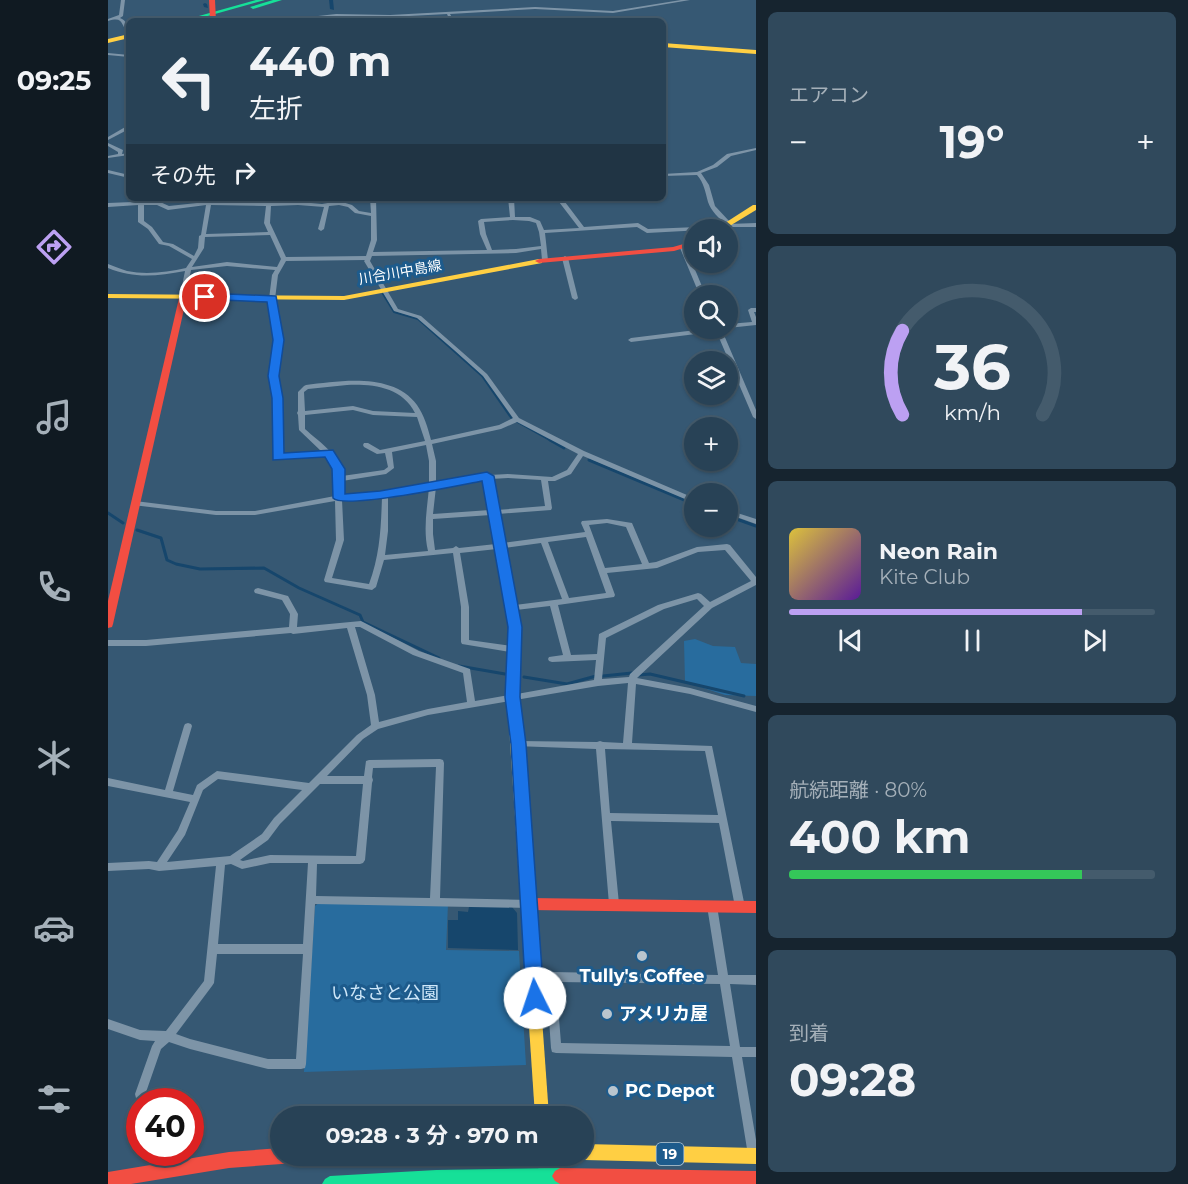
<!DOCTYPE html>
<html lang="ja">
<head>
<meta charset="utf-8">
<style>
	:root { --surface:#284256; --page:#30495c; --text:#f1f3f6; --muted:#a5b0b9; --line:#445b6c; --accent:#bca0f2 }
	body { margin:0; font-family:Montserrat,"Noto Sans JP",sans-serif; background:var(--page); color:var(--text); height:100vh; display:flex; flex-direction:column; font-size:22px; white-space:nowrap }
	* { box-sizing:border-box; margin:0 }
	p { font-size:20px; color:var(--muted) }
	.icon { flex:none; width:33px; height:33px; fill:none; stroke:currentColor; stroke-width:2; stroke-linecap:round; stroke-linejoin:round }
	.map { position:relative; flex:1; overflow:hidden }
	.panel { display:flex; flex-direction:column; gap:12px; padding:12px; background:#16242f; width:432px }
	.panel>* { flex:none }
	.top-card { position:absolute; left:18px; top:18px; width:540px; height:183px; border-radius:9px; box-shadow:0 2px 4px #0004,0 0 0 2px var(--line); background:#284256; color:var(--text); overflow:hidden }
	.buttons { position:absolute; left:576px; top:219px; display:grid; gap:12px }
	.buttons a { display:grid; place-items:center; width:54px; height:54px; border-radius:50%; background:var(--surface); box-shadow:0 2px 4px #0004,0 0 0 2px var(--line); font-size:30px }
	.speed { position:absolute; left:18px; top:1088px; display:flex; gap:12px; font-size:30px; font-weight:700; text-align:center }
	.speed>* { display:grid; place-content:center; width:78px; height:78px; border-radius:50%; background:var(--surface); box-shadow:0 2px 4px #0004,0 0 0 2px var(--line); line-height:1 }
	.speed .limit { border:9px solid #d22; background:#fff; color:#111 }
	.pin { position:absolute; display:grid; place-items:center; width:51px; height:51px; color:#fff; margin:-26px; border:3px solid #fff; border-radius:50%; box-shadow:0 2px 6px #0007 }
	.me { position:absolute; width:66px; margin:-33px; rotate:356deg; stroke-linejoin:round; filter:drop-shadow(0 0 4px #0008) }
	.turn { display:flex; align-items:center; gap:21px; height:126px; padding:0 24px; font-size:27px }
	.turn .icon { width:78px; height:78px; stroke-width:2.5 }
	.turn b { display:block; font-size:42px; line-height:51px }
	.then { display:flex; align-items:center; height:57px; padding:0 24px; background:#0003; gap:12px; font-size:22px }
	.big { font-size:45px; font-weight:700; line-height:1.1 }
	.panel .tile { flex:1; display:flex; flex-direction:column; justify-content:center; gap:9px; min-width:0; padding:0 21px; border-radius:9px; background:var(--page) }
	.panel .dial { align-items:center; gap:0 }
	.dial svg { height:156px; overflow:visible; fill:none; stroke:var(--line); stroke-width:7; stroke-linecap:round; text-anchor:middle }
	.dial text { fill:var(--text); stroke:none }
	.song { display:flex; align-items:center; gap:18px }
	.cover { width:72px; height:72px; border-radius:9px; background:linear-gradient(135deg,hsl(50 70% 55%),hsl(270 70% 35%)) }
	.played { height:6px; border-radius:3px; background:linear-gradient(90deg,var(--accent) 80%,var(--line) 80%) }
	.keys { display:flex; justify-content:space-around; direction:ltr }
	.heat { display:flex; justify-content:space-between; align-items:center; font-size:33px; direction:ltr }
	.charge { height:9px; border-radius:4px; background:linear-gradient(90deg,#34c759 80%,var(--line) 0) }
	.trip { position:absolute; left:162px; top:1106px; width:324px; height:60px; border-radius:30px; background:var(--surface); box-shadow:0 2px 4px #0004,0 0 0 2px var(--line); font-weight:700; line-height:60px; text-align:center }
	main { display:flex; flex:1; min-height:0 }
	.menu { display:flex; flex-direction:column; width:108px; justify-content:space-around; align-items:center; background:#101a22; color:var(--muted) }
	.menu .icon { width:42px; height:42px }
	.menu .selected { color:var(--accent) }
	.menu b { font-size:27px; color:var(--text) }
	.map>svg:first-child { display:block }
	.green { fill:#286c9e }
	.water { fill:#16466c }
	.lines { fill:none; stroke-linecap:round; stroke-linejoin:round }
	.stream-far1 { stroke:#16466c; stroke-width:2 }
	.stream { stroke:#16466c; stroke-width:3 }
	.canal { fill:#16466c; fill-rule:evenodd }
	.secondary-tunnel { stroke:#547188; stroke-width:14; stroke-dasharray:14 7; stroke-linecap:butt }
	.street { fill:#7d94a7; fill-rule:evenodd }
	.fast { fill:#16e098; fill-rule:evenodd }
	.slow { fill:#ffcf43; fill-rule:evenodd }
	.jam { fill:#f24e42; fill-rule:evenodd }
	.route { fill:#1a73e8; stroke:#114b97; stroke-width:1.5 }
	.poi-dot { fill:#b9c5ce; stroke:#1d5b8c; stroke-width:2 }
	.labels { text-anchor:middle; stroke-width:6; stroke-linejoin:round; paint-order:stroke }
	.far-street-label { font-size:14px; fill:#fff; stroke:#1d5b8c }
	.shield { fill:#1d5b8c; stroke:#bbcedc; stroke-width:1.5 }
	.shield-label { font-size:14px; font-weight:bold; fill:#fff }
	.near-poi-label { font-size:18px; font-weight:bold; fill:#fff; stroke:#1d5b8c; text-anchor:start }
	.near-park-label { font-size:18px; fill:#cee7f9; stroke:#1d5b8c }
</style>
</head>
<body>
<main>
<nav class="menu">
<b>09:25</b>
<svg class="icon selected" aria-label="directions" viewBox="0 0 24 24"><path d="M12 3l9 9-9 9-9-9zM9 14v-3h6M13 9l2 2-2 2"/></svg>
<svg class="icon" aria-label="music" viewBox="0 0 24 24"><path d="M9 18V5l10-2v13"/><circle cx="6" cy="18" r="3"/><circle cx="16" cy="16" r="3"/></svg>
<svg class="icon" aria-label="phone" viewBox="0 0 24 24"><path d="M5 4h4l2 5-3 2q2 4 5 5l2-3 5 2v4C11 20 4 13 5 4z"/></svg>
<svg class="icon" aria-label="climate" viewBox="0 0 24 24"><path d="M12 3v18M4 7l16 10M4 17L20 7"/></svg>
<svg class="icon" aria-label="car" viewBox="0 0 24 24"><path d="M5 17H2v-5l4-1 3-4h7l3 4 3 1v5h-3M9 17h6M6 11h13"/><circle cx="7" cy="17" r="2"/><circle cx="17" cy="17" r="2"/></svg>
<svg class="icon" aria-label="filters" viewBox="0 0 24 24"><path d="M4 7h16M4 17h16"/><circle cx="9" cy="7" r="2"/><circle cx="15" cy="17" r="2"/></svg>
</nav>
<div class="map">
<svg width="648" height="1184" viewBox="0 0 648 1184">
	<rect width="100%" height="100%" fill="#365873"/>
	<g class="green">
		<polygon points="587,639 605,646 627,647 633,663 648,664 648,696 617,695 577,682 576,641"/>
		<polygon points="212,902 340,904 338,950 411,951 418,1065 196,1072 207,906"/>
	</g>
	<polygon class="water" points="361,907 404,907 409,913 410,950 340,948 340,920 350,920 350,911 360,912"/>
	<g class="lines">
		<polyline class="stream-far1" points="275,294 286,312 310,319 374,376 404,419 445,442"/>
		<g class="stream">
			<polyline points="442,440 456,448"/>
			<polyline points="481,460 586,504"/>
			<polyline points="0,513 15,523"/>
			<polyline points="620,516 648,526"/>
			<polyline points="29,530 53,538 59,560 68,564 92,569 156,568 191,588 252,615 255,622 331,658"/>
			<polyline points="351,666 397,674"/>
			<polyline points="531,675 542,674 636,696"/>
			<polyline points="495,676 524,673"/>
			<polyline points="416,677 459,684 488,676"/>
		</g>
		<g class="canal">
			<polygon points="221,0 225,0 226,10 222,9"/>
			<polygon points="97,3 99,4 100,8 96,7 95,4"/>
		</g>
		<polyline class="secondary-tunnel" points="437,1155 438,1184"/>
		<g class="street">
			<path d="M13,0H17L15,16L12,18C18,20 21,27 21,33C11,25 17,16 0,21V19L11,15Z"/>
			<polygon points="573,0 582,0 505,13 427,9 342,14 346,21 342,21 339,14 282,17 228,16 185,21 172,21 174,20 228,14 282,15 427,7 505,11"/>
			<polygon points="0,53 21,55 21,57 0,55"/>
			<polygon points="19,126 21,126 21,129 0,140 0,137"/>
			<polygon points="0,143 15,150 14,154 21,153 21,155 0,158 0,156 10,154 10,152 0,146"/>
			<path d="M648,148V150L623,156L609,167L593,173L601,185L607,206L622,222L623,223L621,224L648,223V227H615L613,229L539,233L529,227L437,233L440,260L437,262L434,260L433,249L408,253L264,256L262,261L290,309L313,316L379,374L411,418L476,451L586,498V502H584L475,456L463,474L447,481H440L444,508L443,510L390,514L395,543L477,532L473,523L474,521L499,519L524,523L541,563L548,562L589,547L619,544L622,545L648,577V585L604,608L529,678L582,688L648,706V712L582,694L528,684L524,743L604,746L637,907L635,910L632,911L629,910L627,907L611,823L503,821L511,904L509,907L506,908L503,907L501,904L488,749L407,746L406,744L407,742L410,741L489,742L492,741L495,742L515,743L520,683L490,686L320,715L270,729L255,739L219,776H256L258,761L261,760L332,759L335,760L336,763L332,898L421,900L424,901L426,904L424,907L421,908L207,904L198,1064L197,1068L193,1069H160L82,1049L61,1042L53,1049L36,1098L32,1099L28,1098L27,1094L44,1046L47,1041L32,1040L0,1029V1019L32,1030L58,1031L96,981L108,866L51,871L41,869L0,871V863L41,861L49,862L70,830L82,802L0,786V778L57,790L76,726L77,724L80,723L83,724L84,726L65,791L85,795L89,785L109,771L201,783L249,735L263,725L259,695L239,628L185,634L183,633L38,646H0V640H38L181,627L182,614L174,600L147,593L146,591L147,589L150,588L180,596L190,614L189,627L253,621L311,651L362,669L367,701L401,695L402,652L354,644L353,642V607L345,553L276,560L268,587L264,590L217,582L216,580L228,540L227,501L147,515H108L25,505L24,503L27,501L108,511H147L227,496V469L218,455L170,460L167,458V398L163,377L168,340L161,299L164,275L167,270L119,266L83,270L78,296L75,298L72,296L77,271C49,276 27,279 0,268V264C6,266 12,269 19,271C39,275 59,272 78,268L84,259L61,246L51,244L40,229L30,222V205L0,207V203L50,201L61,206L98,202L99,199H103V202L161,203L187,202V198H191L192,202L214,204L231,201L244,205L251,211L263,213L262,198H268L269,240L265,252L379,250L372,234L370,221L373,219L402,217L400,198H406L407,217H422L432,221L436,230L471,228L448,198H454L476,227L530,223L540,229L615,226L619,224C611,219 603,211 600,202C597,191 596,183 589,175L555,176V174L589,172L605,165L619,154ZM36,205H49L60,210L98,205L93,235L91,236L90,248L86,256L65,244L55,242L44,227L36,221ZM103,205L158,206L156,223L160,232L98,234ZM190,205L216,207L210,229L213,231L216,229L221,206L231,205L240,207L247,213L263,216V240L258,256L178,257L162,223L163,206ZM405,220L421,221L428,223L431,232L433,246L408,249L384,250L378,234L376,222ZM162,235L173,259L169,267L119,262L84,267L96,248L97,237ZM257,260L256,261L286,311L309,318L346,350L375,376L405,418L391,425L323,440C320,428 316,415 309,405C285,372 232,381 198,385L196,386L190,392V411L189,413L190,415L191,430L214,452L173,455V398L169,377L174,340L167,299L170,275L178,261ZM239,385C265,384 294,387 307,413L265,411L245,406L197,411L196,392L200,389ZM245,410L265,415L309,417L317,441L272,450L260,443H256L255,445L256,447L269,454L277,453L280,467L276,470L234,476C233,455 212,443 197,429V415ZM409,422L470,454L459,470L444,477L400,474L382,475L379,474L328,482V461L324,444L393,429ZM318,445L321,461V483L272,493L234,495V481L278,474L286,468L284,452ZM400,478L433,480L437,506L389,510L383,479ZM363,480H376L382,510L325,514L328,487ZM321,488C319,509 315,530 320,551L277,555L280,531V496ZM274,497C273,527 272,555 261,584L224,578L236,540L234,500ZM383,515L388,544L351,548L348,546L345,548L327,550L325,534V519ZM499,523L518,527L534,564L497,568L481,525ZM478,537L498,593L461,598L440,542ZM433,543L454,599L407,605L396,548ZM389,549L403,627V646L361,640V607L352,553ZM617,550L643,581L602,602L593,594L590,593L550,605L491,634L489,654L463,655L450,605L506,597L507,595L499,573L549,568L590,552ZM589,599L596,606L522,674L521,677L494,679L498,638L556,609ZM442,606L455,655L441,657L440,659L441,661L444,662L488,660L486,680L409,694L411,627L408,610ZM247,627H252L305,655L355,673L359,702L320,709L271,722L267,695ZM497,749L597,751L610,815L502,813ZM328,767L322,898L208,896L209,864H252L255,863L257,860L264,783L265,780L264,777L265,768ZM110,779L194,790L166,818L154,834L122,856L59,862L77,835L95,790ZM212,784H255L248,856L162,855L135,861L132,860L160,840L172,824ZM162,863H200L195,944H110L117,865L123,864L134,869ZM109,954H195L188,1059H160L82,1039L68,1034L104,986L106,983Z"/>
			<polygon points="0,170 21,175 21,178 0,173"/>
			<polygon points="575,246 578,248 598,296 592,296 572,248"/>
			<polygon points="457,256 460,258 470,298 469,299 467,300 464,298 454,258"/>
			<polygon points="643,308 648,308 648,312 646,312 648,317 648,325 620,328 620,324 644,322 640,310"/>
			<polygon points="607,328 613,328 648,410 648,419 645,417 609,333 588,334 523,342 520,340 523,338 588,330 608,329"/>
			<polygon points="620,510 648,519 648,524 620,514"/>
			<path d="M604,902L607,903L609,906L620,975H648V985L622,984L632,1047H648V1057H634L648,1140V1159L645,1160L641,1159L640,1155L624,1057L448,1053L444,1052L443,1048L438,977L440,974L443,972L610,975L599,906L601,903ZM448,982L612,984L622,1046L453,1043Z"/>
		</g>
		<g class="fast">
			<polygon points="148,0 157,0 82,21 73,21"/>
			<polygon points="165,0 174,0 145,9 142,7"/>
			<polygon points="452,1168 457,1171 460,1176 457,1181 452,1184 214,1184 217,1179 222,1176 328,1170"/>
		</g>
		<g class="slow">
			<polygon points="21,34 21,38 0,43 0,39"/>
			<polygon points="555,43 648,50 648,54 555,47"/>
			<polygon points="645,205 648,205 648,210 615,230 606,230"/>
			<polygon points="431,259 434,259 434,263 236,300 0,298 0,294 236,296"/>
			<polygon points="405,692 409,694 411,697 441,1116 427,1116 399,697 401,694"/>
			<polygon points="476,1144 648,1148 648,1164 476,1160 471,1157 470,1155 476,1155"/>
		</g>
		<g class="jam">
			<polygon points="101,0 107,0 108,21 102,21"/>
			<polygon points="586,241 586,245 566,251 431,263 427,261 431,259 565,247"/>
			<polygon points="72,294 78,294 79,296 5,624 4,627 0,628 0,601"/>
			<polygon points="421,898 648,901 648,913 421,910 416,908 414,904 416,900"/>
			<polygon points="172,1148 172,1155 195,1155 192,1160 187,1163 121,1168 23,1184 0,1184 0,1172 121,1152"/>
			<polygon points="452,1168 648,1171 648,1184 452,1184 447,1181 444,1176 447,1171"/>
		</g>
	</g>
	<path class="route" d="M97,293L168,296L176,340L171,376L175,398L176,453L225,450L237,469V494L272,491L379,472L386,476L414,627L412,697L418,744L436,998L433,1004L427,1007L420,1004L418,998L403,744L397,697L400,627L374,481C353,485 235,510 225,498L224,469L217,457L165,460L164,398L160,376L165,340L159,302L93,299L92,297Z"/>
	<g class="poi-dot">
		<circle cx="534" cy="956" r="6"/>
		<circle cx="499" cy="1014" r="6"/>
		<circle cx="505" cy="1091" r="6"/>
	</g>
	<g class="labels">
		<g class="far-street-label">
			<text transform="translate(292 272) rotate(-10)" y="5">川合川中島線</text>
		</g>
		<rect class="shield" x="548.5" y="1143" width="27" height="22" rx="4.5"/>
		<g class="shield-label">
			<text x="562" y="1159">19</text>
		</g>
		<g class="near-poi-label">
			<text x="534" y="982" text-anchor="middle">Tully's Coffee</text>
			<text x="511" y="1020">アメリカ屋</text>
			<text x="517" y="1097">PC Depot</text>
		</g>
		<g class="near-park-label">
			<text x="277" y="999">いなさと公園</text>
		</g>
	</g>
</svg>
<div class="buttons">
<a><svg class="icon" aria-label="sound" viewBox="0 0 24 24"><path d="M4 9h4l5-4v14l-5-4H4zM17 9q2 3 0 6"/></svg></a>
<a><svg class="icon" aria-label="search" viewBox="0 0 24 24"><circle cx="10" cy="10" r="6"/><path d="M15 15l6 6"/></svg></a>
<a><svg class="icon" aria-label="layers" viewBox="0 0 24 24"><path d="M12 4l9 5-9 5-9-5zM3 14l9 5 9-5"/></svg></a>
<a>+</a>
<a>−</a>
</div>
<div class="speed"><div class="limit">40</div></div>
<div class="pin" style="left:97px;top:297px;background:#d93025"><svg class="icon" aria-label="arrive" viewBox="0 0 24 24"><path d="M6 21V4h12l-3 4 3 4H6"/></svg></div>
<svg class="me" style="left:427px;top:998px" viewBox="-20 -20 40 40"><circle r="19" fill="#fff"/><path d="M0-13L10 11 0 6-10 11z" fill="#1a73e8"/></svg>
<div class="trip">09:28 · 3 分 · 970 m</div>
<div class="top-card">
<div class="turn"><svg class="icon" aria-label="left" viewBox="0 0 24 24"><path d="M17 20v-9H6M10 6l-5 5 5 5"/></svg><div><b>440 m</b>左折</div></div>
<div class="then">その先<svg class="icon" aria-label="right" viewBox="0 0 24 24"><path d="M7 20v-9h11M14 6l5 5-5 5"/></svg></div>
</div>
</div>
<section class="panel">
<div class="tile"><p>エアコン</p>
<div class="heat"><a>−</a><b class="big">19°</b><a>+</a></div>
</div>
<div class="tile dial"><svg viewBox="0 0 100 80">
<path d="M14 69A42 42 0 1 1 86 69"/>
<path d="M14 69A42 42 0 0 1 14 26" stroke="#bca0f2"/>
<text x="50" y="56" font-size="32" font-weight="700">36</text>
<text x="50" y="72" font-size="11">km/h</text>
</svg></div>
<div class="tile">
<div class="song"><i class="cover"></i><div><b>Neon Rain</b><p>Kite Club</p></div></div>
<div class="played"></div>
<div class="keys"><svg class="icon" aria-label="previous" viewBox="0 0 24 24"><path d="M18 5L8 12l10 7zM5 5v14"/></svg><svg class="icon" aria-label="pause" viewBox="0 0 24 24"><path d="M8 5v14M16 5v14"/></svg><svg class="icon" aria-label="next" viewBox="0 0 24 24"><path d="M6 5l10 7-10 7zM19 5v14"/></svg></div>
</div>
<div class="tile"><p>航続距離 · 80%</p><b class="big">400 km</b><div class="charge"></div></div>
<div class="tile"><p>到着</p><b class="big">09:28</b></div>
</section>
</main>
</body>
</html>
